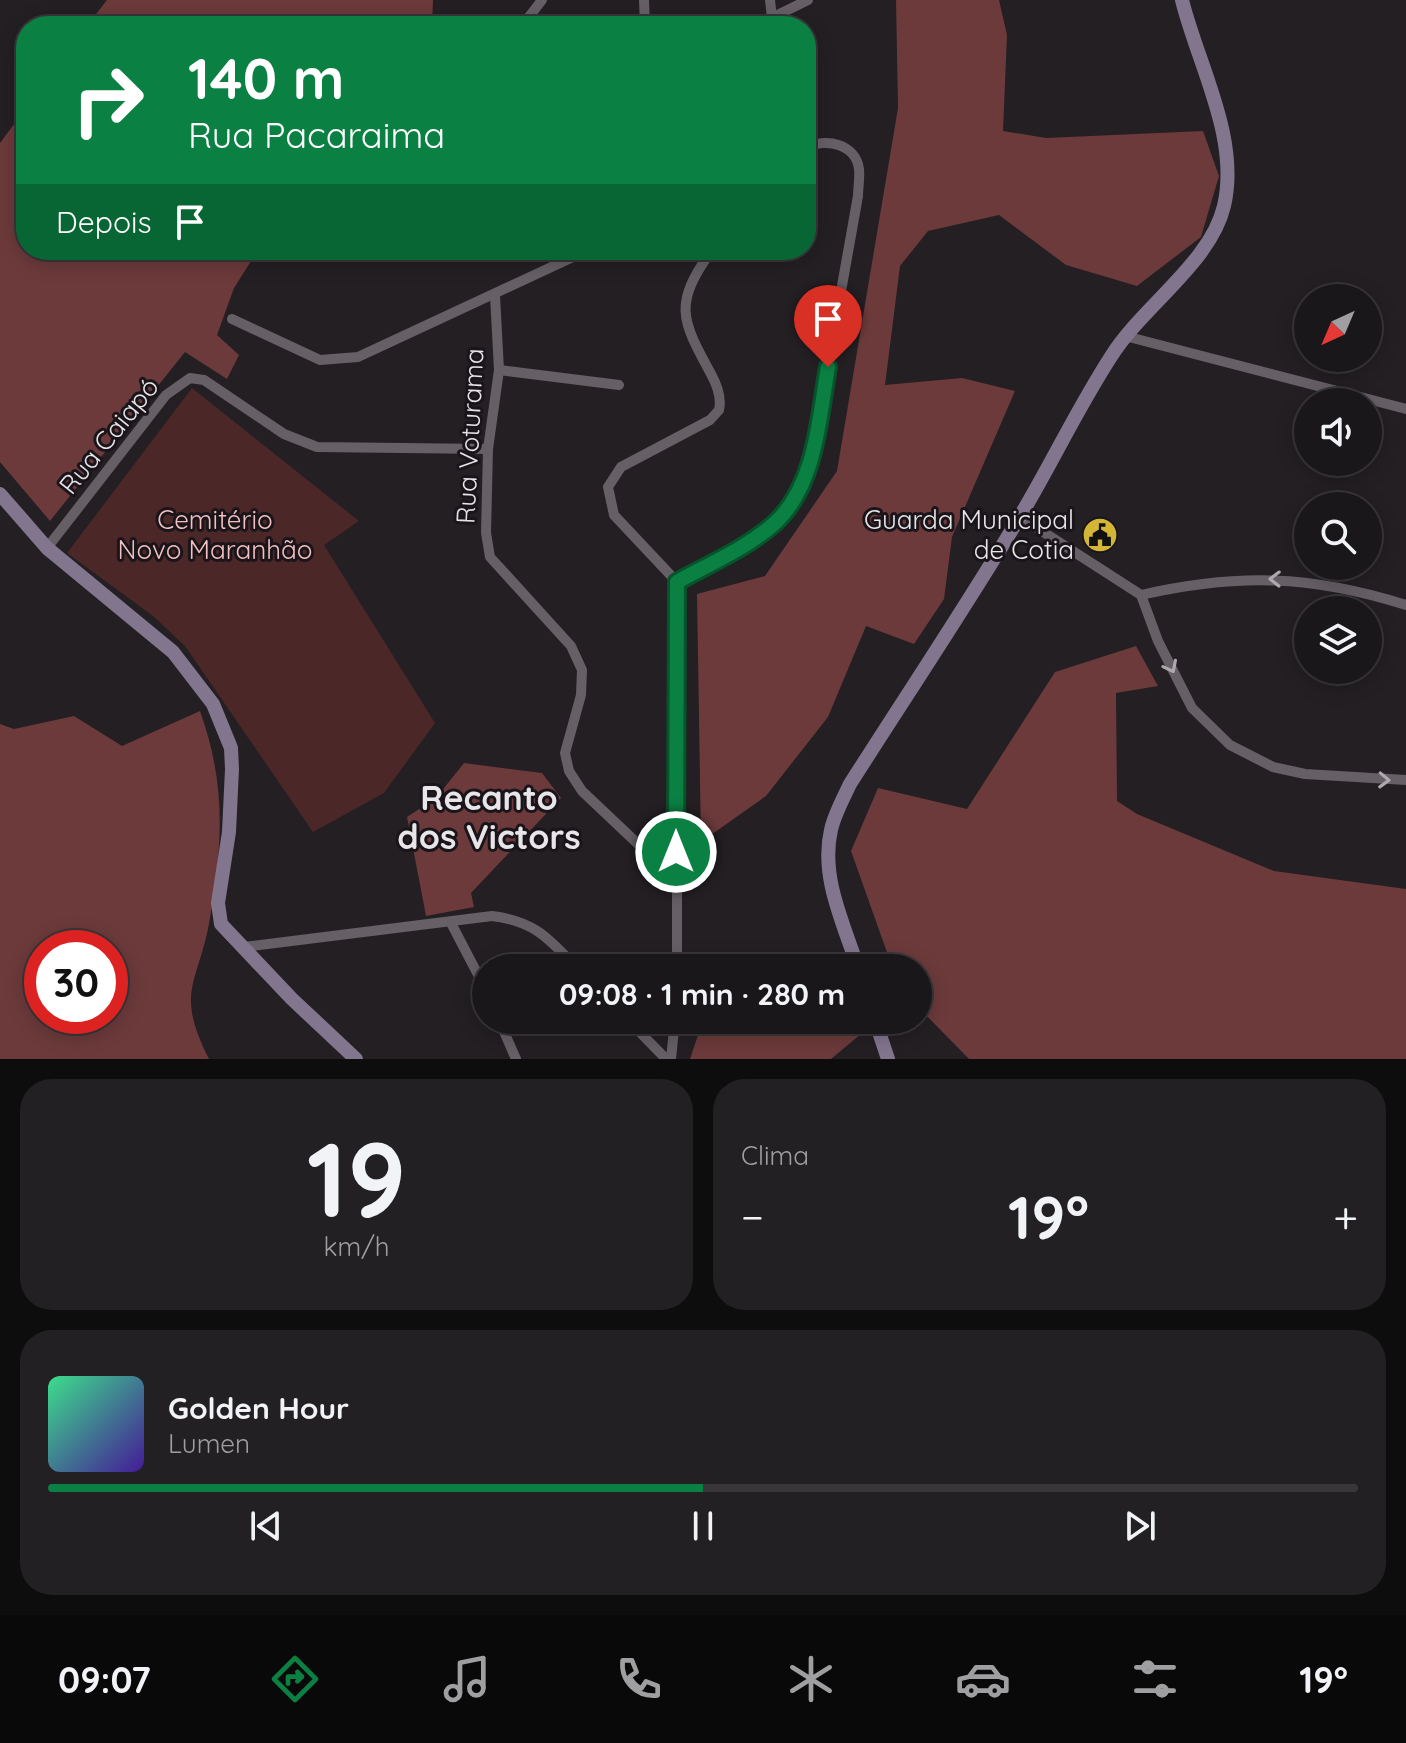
<!DOCTYPE html>
<html lang="pt">
<head>
<meta charset="utf-8">
<style>
	:root { --surface:#1a171a; --page:#232023; --text:#f1f3f6; --muted:#9f9fa2; --line:#383639; --accent:#0b8043 }
	body { margin:0; font-family:Quicksand,sans-serif; background:var(--page); color:var(--text); height:100vh; display:flex; flex-direction:column; font-size:30px; white-space:nowrap }
	* { box-sizing:border-box; margin:0 }
	p { font-size:26px; color:var(--muted) }
	.icon { flex:none; width:44px; height:44px; fill:none; stroke:currentColor; stroke-width:2; stroke-linecap:round; stroke-linejoin:round }
	.map { position:relative; height:1059px; overflow:hidden }
	.panel { display:flex; flex-direction:column; gap:20px; padding:20px; background:#0e0d0e; flex:1 }
	.panel>* { flex:none }
	.banner { position:absolute; left:16px; top:16px; width:800px; height:244px; border-radius:32px; box-shadow:0 4px 20px #0003,0 0 0 2px var(--line); background:#0b8043; color:#fff; overflow:hidden }
	.needle { width:52px; rotate:224deg }
	.fabs { position:absolute; left:1294px; top:284px; display:grid; gap:16px }
	.fabs a { display:grid; place-items:center; width:88px; height:88px; border-radius:50%; background:var(--surface); box-shadow:0 4px 20px #0003,0 0 0 2px var(--line); font-size:40px }
	.speed { position:absolute; left:24px; top:930px; display:flex; gap:16px; font-size:40px; font-weight:700; text-align:center }
	.speed>* { display:grid; place-content:center; width:104px; height:104px; border-radius:50%; background:var(--surface); box-shadow:0 4px 20px #0003,0 0 0 2px var(--line); line-height:1 }
	.speed .limit { border:12px solid #d22; background:#fff; color:#111 }
	.pin { position:absolute; display:grid; place-items:center; width:68px; height:68px; color:#fff; margin:-82px -34px; border-radius:50% 50% 50% 0; rotate:-45deg; box-shadow:0 0 8px #0007 }
	.pin .icon { rotate:45deg }
	.me { position:absolute; width:88px; margin:-44px; rotate:0deg; stroke-linejoin:round; filter:drop-shadow(0 0 6px #0008) }
	.turn { display:flex; align-items:center; gap:28px; height:168px; padding:0 40px; font-size:36px }
	.turn .icon { width:104px; height:104px; stroke-width:2.5 }
	.turn b { display:block; font-size:56px; line-height:68px }
	.then { display:flex; align-items:center; height:76px; padding:0 40px; background:#0003; gap:16px; font-size:30px }
	.big { font-size:60px; font-weight:700; line-height:1.1 }
	.panel .widget { flex:1; display:flex; flex-direction:column; justify-content:center; gap:12px; min-width:0; padding:0 28px; border-radius:32px; background:var(--page) }
	.panel .dial { align-items:center; gap:0 }
	.dial b { font-size:104px; line-height:1 }
	.song { display:flex; align-items:center; gap:24px }
	.cover { width:96px; height:96px; border-radius:12px; background:linear-gradient(135deg,hsl(150 70% 55%),hsl(260 70% 35%)) }
	.played { height:8px; border-radius:4px; background:linear-gradient(90deg,var(--accent) 50%,var(--line) 50%) }
	.keys { display:flex; justify-content:space-around; direction:ltr }
	.heat { display:flex; justify-content:space-between; align-items:center; font-size:44px; direction:ltr }
	.panel .tiles { flex:1; display:grid; gap:20px; grid-template-columns:1fr 1fr }
	.widget:last-child { grid-column:span 2 }
	.trip { position:absolute; left:472px; top:954px; width:460px; height:80px; border-radius:40px; background:var(--surface); box-shadow:0 4px 20px #0003,0 0 0 2px var(--line); font-weight:700; line-height:80px; text-align:center }
	.menu { display:flex; height:128px; justify-content:space-around; align-items:center; background:#0a090a; color:var(--muted) }
	.menu .icon { width:56px; height:56px }
	.menu .selected { color:var(--accent) }
	.menu b { font-size:36px; color:var(--text) }
	.map>svg:first-child { display:block }
	.green { fill:#4b2728 }
	.forest { fill:#6c3a3b; fill-rule:evenodd }
	.lines { fill:none; stroke-linecap:round; stroke-linejoin:round }
	.street { stroke:#666066; stroke-width:10 }
	.secondary { stroke:#82768f; stroke-width:14 }
	.oneway { stroke:#aea9ae }
	.route-casing { stroke:#07532c; stroke-width:20 }
	.route { stroke:#0b8043; stroke-width:14 }
	.labels { text-anchor:middle; stroke-width:6; stroke-linejoin:round; paint-order:stroke }
	.street-label { font-size:26px; fill:#e8e5e8; stroke:#1a151a }
	.park-label { font-size:26px; fill:#f4c0bf; stroke:#1a151a }
	.poi-label { font-size:26px; fill:#e8e5e8; stroke:#1a151a; text-anchor:end }
	.district-label { font-size:34px; font-weight:bold; fill:#e8e5e8; stroke:#1a151a }
</style>
</head>
<body>
<div class="map">
<svg width="1406" height="1059" viewBox="0 0 1406 1059">
	<rect width="100%" height="100%" fill="#231f23"/>
	<polygon class="green" points="192,388 359,521 324,545 435,723 384,793 313,832 185,646 153,616 67,553"/>
	<g class="forest">
		<polygon points="107,0 433,0 432,26 87,26"/>
		<polygon points="896,0 999,0 1007,35 1003,131 1046,138 1203,131 1219,176 1201,237 1137,286 1066,265 999,215 928,231 900,266 885,385 962,378 1015,391 952,537 944,599 914,644 866,626 828,717 766,796 701,842 697,594 765,576 837,471 898,108"/>
		<polygon points="26,108 26,250 258,250 234,288 217,335 239,355 227,379 185,352 50,521 0,462 0,143"/>
		<polygon points="1136,646 1158,686 1116,693 1117,801 1137,814 1274,871 1406,889 1406,1059 969,1059 918,1007 918,968 895,968 889,958 851,851 878,788 967,809 1055,672"/>
		<path d="M200,711C226,784 223,842 210,918C199,984 174,990 209,1059H0V724L14,729L74,716L122,746ZM42,948H110V1016H42Z"/>
		<polygon points="464,763 542,773 561,798 471,893 474,907 426,916 407,817 436,798"/>
		<polygon points="733,961 746,968 696,968 695,963"/>
		<polygon points="703,1020 847,1020 861,1034 831,1059 690,1059"/>
	</g>
	<g class="lines">
		<g class="street">
			<polyline points="644,0 645,26"/>
			<polyline points="770,0 772,18"/>
			<polyline points="522,26 542,0"/>
			<polyline points="755,26 808,0"/>
			<polyline points="495,296 499,370 488,449 486,533 490,557 571,646 582,670 581,695 565,753 569,771 582,791 676,880"/>
			<polyline points="232,319 320,360 358,357 588,250"/>
			<polyline points="1125,336 1406,409"/>
			<polyline points="499,370 619,385"/>
			<polyline points="1020,517 1141,595 1158,641 1192,708 1230,745 1273,767 1305,774 1406,780"/>
			<polyline points="47,548 166,395 190,378 204,380 284,434 317,447 488,449"/>
			<path d="M677,582L776,522L798,495L812,454L858,196C858,188 860,178 859,169C856,144 825,137 806,148"/>
			<path d="M677,582L614,515L608,487L621,467L710,420L719,410C722,397 717,385 711,374C681,319 673,304 712,250"/>
			<path d="M1141,595C1237,573 1311,575 1406,605"/>
			<polyline points="451,923 486,990"/>
			<path d="M244,947L492,916C535,921 549,939 577,968"/>
			<polyline points="677,968 677,582"/>
			<polyline points="499,1020 516,1059"/>
			<polyline points="628,1020 666,1059"/>
			<polyline points="671,1059 675,1020"/>
		</g>
		<g class="secondary">
			<polyline points="0,494 47,548 173,652 213,704 231,748 232,769 229,832 218,903 221,924 292,999 356,1059"/>
			<path d="M858,968C844,924 820,877 831,830C834,815 843,799 850,784C906,696 965,608 1019,518C1051,465 1078,407 1112,355C1143,306 1211,262 1224,206C1240,138 1198,65 1182,0"/>
			<polyline points="875,1020 888,1059"/>
		</g>
	</g>
	<defs><path id="oneway-chevron" d="M-2-3.5L2.5 0L-2 3.5" fill="none" stroke-width="1.6" stroke-linecap="round" stroke-linejoin="round" transform="scale(2)"/></defs>
	<g class="oneway">
		<use href="#oneway-chevron" transform="translate(1275 579) rotate(-179)"/>
		<use href="#oneway-chevron" transform="translate(1171 667) rotate(63)"/>
		<use href="#oneway-chevron" transform="translate(1384 780) rotate(2)"/>
	</g>
	<g class="lines">
		<defs>
			<path id="route" d="M676,852L677,582C709,564 749,547 776,522C816,484 819,418 828,367"/>
		</defs>
		<use href="#route" class="route-casing"/>
		<use href="#route" class="route"/>
	</g>
	<defs>
		<symbol id="civic-disc" viewBox="-11 -11 22 22"><circle r="9.5" fill="#d5b535" stroke="#1a151a"/><path d="M-.6-6.5H3V-4.5H.6V-3L4-1V1h2V6H-6V1h2V-1L-.6-3ZM-1.2 2.5V6h2.4V2.5Z" fill="#111"/></symbol>
	</defs>
	<g fill-rule="evenodd">
		<use href="#civic-disc" x="1080" y="515" width="40" height="40"/>
	</g>
	<g class="labels">
		<g class="street-label">
			<text transform="translate(109 436) rotate(-51)" y="9">Rua Caiapó</text>
			<text transform="translate(470 436) rotate(-87)" y="9">Rua Voturama</text>
		</g>
		<g class="park-label">
			<text x="215" y="529">Cemitério<tspan x="215" dy="30">Novo Maranhão</tspan></text>
		</g>
		<g class="poi-label">
			<text x="1074" y="529">Guarda Municipal<tspan x="1074" dy="30">de Cotia</tspan></text>
		</g>
		<g class="district-label">
			<text x="489" y="810">Recanto<tspan x="489" dy="39">dos Victors</tspan></text>
		</g>
	</g>
</svg>
<div class="fabs">
<a><svg class="needle" viewBox="-14 -14 28 28"><path d="M0-13l5 13h-10z" fill="#e53935"/><path d="M0 13l5-13h-10z" fill="#9f9fa2"/></svg></a>
<a><svg class="icon" aria-label="sound" viewBox="0 0 24 24"><path d="M4 9h4l5-4v14l-5-4H4zM17 9q2 3 0 6"/></svg></a>
<a><svg class="icon" aria-label="search" viewBox="0 0 24 24"><circle cx="10" cy="10" r="6"/><path d="M15 15l6 6"/></svg></a>
<a><svg class="icon" aria-label="layers" viewBox="0 0 24 24"><path d="M12 4l9 5-9 5-9-5zM3 14l9 5 9-5"/></svg></a>
</div>
<div class="speed"><div class="limit">30</div></div>
<div class="pin" style="left:828px;top:367px;background:#d93025"><svg class="icon" aria-label="arrive" viewBox="0 0 24 24"><path d="M6 21V4h12l-3 4 3 4H6"/></svg></div>
<svg class="me" style="left:676px;top:852px" viewBox="-20 -20 40 40"><circle r="17" fill="#0b8043" stroke="#fff" stroke-width="3"/><path d="M0-11L8 9 0 5-8 9z" fill="#fff"/></svg>
<div class="trip">09:08 · 1 min · 280 m</div>
<div class="banner">
<div class="turn"><svg class="icon" aria-label="right" viewBox="0 0 24 24"><path d="M7 20v-9h11M14 6l5 5-5 5"/></svg><div><b>140 m</b>Rua Pacaraima</div></div>
<div class="then">Depois<svg class="icon" aria-label="arrive" viewBox="0 0 24 24"><path d="M6 21V4h12l-3 4 3 4H6"/></svg></div>
</div>
</div>
<section class="panel">
<div class="tiles">
<div class="widget dial"><b>19</b><p>km/h</p></div>
<div class="widget"><p>Clima</p>
<div class="heat"><a>−</a><b class="big">19°</b><a>+</a></div>
</div>
<div class="widget">
<div class="song"><i class="cover"></i><div><b>Golden Hour</b><p>Lumen</p></div></div>
<div class="played"></div>
<div class="keys"><svg class="icon" aria-label="previous" viewBox="0 0 24 24"><path d="M18 5L8 12l10 7zM5 5v14"/></svg><svg class="icon" aria-label="pause" viewBox="0 0 24 24"><path d="M8 5v14M16 5v14"/></svg><svg class="icon" aria-label="next" viewBox="0 0 24 24"><path d="M6 5l10 7-10 7zM19 5v14"/></svg></div>
</div>
</div>
</section>
<nav class="menu">
<b>09:07</b>
<svg class="icon selected" aria-label="directions" viewBox="0 0 24 24"><path d="M12 3l9 9-9 9-9-9zM9 14v-3h6M13 9l2 2-2 2"/></svg>
<svg class="icon" aria-label="music" viewBox="0 0 24 24"><path d="M9 18V5l10-2v13"/><circle cx="6" cy="18" r="3"/><circle cx="16" cy="16" r="3"/></svg>
<svg class="icon" aria-label="phone" viewBox="0 0 24 24"><path d="M5 4h4l2 5-3 2q2 4 5 5l2-3 5 2v4C11 20 4 13 5 4z"/></svg>
<svg class="icon" aria-label="climate" viewBox="0 0 24 24"><path d="M12 3v18M4 7l16 10M4 17L20 7"/></svg>
<svg class="icon" aria-label="car" viewBox="0 0 24 24"><path d="M5 17H2v-5l4-1 3-4h7l3 4 3 1v5h-3M9 17h6M6 11h13"/><circle cx="7" cy="17" r="2"/><circle cx="17" cy="17" r="2"/></svg>
<svg class="icon" aria-label="filters" viewBox="0 0 24 24"><path d="M4 7h16M4 17h16"/><circle cx="9" cy="7" r="2"/><circle cx="15" cy="17" r="2"/></svg>
<b>19°</b>
</nav>
</body>
</html>
